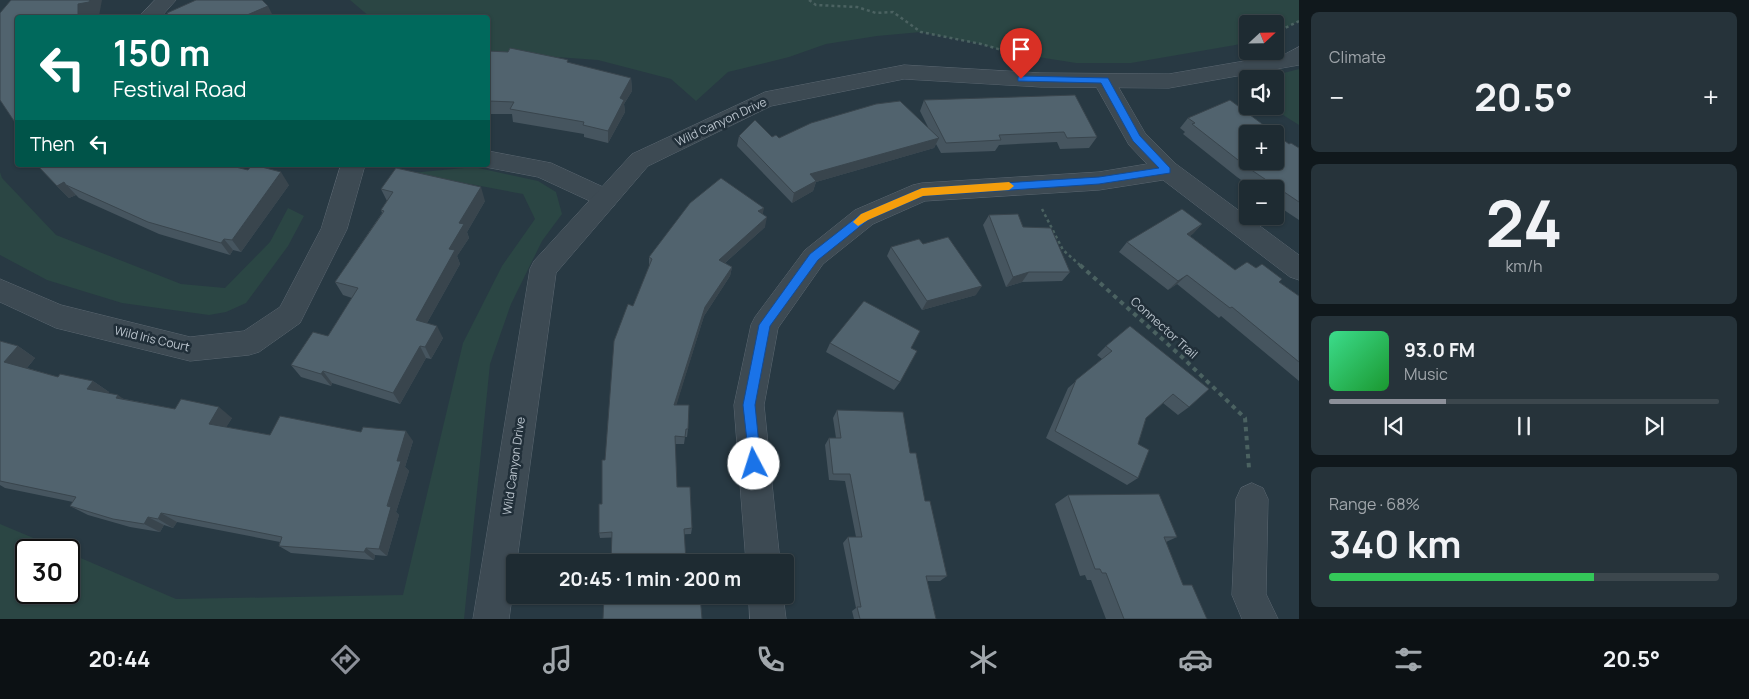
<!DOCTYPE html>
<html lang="en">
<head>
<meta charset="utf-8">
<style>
	:root { --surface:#1e2b32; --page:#26333a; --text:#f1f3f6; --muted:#a1a7ac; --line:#3c474d; --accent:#8c9099 }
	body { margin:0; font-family:Manrope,sans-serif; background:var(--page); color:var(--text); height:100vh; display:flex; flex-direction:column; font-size:19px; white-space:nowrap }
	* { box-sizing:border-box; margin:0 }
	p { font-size:16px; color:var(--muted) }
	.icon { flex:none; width:28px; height:28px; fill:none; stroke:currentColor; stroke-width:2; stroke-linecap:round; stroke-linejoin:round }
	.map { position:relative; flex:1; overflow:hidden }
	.panel { display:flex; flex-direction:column; gap:12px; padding:12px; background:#10181c; width:450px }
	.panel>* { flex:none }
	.banner { position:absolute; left:15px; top:15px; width:475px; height:152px; border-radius:5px; box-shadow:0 1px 4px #0004,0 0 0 1px var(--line); background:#00695c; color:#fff; overflow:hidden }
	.needle { width:32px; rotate:68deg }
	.fabs { position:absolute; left:1239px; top:15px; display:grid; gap:10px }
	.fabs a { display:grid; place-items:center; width:45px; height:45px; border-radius:5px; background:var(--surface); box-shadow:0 1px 4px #0004,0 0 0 1px var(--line); font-size:25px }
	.speed { position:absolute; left:15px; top:539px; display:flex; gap:10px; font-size:25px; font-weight:700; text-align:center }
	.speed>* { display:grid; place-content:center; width:65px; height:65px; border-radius:50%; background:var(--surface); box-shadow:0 1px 4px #0004,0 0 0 1px var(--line); line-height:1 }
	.speed .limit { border:2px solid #111; border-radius:8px; background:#fff; color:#111 }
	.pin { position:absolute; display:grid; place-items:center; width:42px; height:42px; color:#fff; margin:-51px -21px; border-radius:50% 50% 50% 0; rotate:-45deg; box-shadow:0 0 5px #0007 }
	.pin .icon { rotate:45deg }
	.me { position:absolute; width:55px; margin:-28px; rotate:355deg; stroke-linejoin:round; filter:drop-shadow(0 0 4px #0008) }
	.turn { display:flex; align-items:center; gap:18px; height:105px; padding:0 15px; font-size:22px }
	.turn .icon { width:65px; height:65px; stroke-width:2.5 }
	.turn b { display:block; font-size:35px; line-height:42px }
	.then { display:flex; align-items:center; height:48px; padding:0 15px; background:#0003; gap:10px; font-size:19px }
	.big { font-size:38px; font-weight:700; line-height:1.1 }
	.panel .widget { flex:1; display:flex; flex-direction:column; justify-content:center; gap:8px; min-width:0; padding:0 18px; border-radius:8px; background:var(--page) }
	.panel .dial { align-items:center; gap:0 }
	.dial b { font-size:65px; line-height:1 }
	.song { display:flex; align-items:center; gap:15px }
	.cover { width:60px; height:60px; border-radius:8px; background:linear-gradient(135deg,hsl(150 70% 55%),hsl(130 70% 35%)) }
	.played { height:5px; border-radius:2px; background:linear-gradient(90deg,var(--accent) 30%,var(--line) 30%) }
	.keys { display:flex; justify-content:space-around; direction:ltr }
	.heat { display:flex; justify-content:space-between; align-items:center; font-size:28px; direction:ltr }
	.charge { height:8px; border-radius:4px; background:linear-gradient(90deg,#34c759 68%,var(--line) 0) }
	.trip { position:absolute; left:506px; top:554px; width:288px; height:50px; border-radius:5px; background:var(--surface); box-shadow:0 1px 4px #0004,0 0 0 1px var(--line); font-weight:700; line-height:50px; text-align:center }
	.tab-bar { display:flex; height:80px; justify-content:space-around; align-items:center; background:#0c1114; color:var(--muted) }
	.tab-bar .icon { width:35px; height:35px }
	.tab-bar .current { color:var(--accent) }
	.tab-bar b { font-size:22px; color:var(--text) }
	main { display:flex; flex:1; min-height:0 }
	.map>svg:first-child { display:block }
	.green { fill:#2b4644 }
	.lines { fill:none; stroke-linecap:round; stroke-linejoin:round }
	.minor-casing { stroke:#5b6771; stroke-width:1 }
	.tertiary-casing { stroke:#5b6771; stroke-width:1 }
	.path-far1 { stroke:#4b6261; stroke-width:2.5; stroke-dasharray:3 3; stroke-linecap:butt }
	.path { stroke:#4b6261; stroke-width:4; stroke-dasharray:4.5 4.5; stroke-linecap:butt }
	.minor { fill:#3d4a53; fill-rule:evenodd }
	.tertiary { fill:#3d4a53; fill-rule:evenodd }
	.wall { fill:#46555f }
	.shaded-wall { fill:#39454d }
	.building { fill:#51636e; stroke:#39454d; fill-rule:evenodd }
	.route { fill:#1a73e8; stroke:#114b97 }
	.slow { fill:#f59e0b }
	.labels { text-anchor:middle; stroke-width:5; stroke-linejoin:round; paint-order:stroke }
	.street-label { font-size:12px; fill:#bac4cd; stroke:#212f39 }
</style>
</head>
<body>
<main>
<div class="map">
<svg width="1299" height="619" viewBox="0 0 1299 619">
	<rect width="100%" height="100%" fill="#283943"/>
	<g class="green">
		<polygon points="350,0 1299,0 1299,21 1275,33 1275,24 1248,24 1247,43 1131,63 1076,63 1007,52 981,44 921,32 877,36 826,44 789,57 728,72 696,101 671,79 598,60 488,52 488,18 370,17"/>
		<polygon points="1299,69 1299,125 1269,106 1275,106 1275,79 1260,79"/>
		<polygon points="474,167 538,181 556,192 562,214 542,241 511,304 490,364 464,619 0,619 0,524 62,550 26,550 26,592 69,592 69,553 176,599 403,595 463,343 502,266 535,219 523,194 411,173"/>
		<polygon points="0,172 2,178 56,235 181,284 225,288 270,242 288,208 304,216 288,246 246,303 226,312 209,315 122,303 47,280 0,255"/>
	</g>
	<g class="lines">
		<defs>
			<g id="minor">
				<polygon points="155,0 176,0 160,18 138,18"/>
				<polygon points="1104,74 1112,76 1145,133 1176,164 1299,255 1299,280 1290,277 1163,180 1099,190 925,201 873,224 823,264 778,328 764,405 780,562 746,562 734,405 751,325 755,317 805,250 855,210 913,185 922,183 1099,172 1147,164 1129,145 1093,81 1096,76"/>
				<polygon points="488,151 551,163 614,192 617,199 614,206 605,208 538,177 480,166 488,165"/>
				<polygon points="341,165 365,165 347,229 300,323 259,352 249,355 190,361 56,328 0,302 0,279 61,305 190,337 244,331 280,307 321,229"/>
				<polygon points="1252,483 1263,488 1268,499 1266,594 1278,619 1242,619 1232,595 1236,499 1241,488"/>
				<polygon points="749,595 783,595 786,619 750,619"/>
			</g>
			<polygon id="tertiary" points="1299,47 1299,65 1169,88 1041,87 904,79 771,106 648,166 556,273 509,619 473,619 530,269 534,261 632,154 765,92 904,65 1041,73 1169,74 1285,54"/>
		</defs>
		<use href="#minor" class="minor-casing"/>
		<use href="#tertiary" class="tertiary-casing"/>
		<g class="path-far1">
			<polyline points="809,0 816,5 857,7 876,13 893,12 921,32 981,44 1012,53"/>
			<polyline points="1275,33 1299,21"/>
			<polyline points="1042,209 1063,250 1081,266"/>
		</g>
		<polyline class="path" points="1080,265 1182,357 1245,418 1249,468"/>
		<use href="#minor" class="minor"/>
		<use href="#tertiary" class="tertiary"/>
	</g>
	<g class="wall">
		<polygon points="488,51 568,63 631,78 632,91 624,104 625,112 608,143 584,137 584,134 513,122 512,114 488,114"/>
		<polygon points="924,100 1097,137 1089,148 1060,149 1057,142 999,145 995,151 941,153 936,144 934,148 816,182 813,191 792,203 737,146 739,136 779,138 928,127 920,111"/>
		<polygon points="1188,118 1289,144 1299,148 1299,220 1275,204 1275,189 1254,189 1237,177 1183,134 1185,132 1180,128"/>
		<polygon points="289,185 241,252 233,250 230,255 159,234 79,198 76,195 69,198 57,186"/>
		<polygon points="381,189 485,201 467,232 469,238 457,256 460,264 427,323 443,338 431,359 426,358 400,404 332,383 331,386 301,377 291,365 328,336 352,298 343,295 335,282 382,213 381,210 387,201"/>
		<polygon points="762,214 765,227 725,263 732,267 730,276 704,316 676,405 688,429 687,437 685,437 684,444 675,444 677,487 692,528 691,534 600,538 599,533 602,504 605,460 633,306 649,267 649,257"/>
		<polygon points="989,215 1023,227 1070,272 1062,281 1022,282 1006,287 983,225"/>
		<polygon points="1202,224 1190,236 1235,270 1256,268 1279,282 1299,296 1299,381 1221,316 1219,318 1177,284 1168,290 1119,252 1127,242"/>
		<polygon points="923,244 976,295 922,310 887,256 891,247"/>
		<polygon points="1130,326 1189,407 1178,415 1163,403 1146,418 1138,444 1138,478 1127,485 1046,438 1068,388 1102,359 1097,355 1106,346"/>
		<polygon points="0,341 18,346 35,358 27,368 58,377 93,381 109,392 108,393 124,399 175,409 232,418 226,427 270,435 361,432 413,441 405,467 409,471 396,512 399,515 387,556 375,555 374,560 291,553 279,546 280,542 177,522 173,528 164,525 160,532 130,527 88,515 70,506 73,502 5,488 0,485"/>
		<polygon points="830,343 911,348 900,382 894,390 826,352"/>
		<polygon points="837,410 910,453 947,576 940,581 927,581 936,619 854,619 852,611 856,608 843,543 848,537 856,537 845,481 829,480 825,445 829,438 836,438 833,418"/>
		<polygon points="1068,495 1177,537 1166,542 1183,585 1207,619 1106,619 1091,580 1087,580 1085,575 1080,576 1055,504"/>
	</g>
	<g class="shaded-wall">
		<polygon points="90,0 102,0 99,16 88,18 78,18 78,4"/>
		<polygon points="268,6 274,18 248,18 247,15"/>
		<polygon points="631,78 632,91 624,104 625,112 608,143 608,131 620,98"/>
		<polygon points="939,138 934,148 816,182 813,191 792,203 794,193 810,174"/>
		<polygon points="281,172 289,185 241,252 232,240"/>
		<polygon points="64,182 76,195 69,198 57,186"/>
		<polygon points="481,187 485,201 467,232 469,238 457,256 460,264 422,332 416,320 449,249 459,223"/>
		<polygon points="764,208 762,218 758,211"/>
		<polygon points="767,217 765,227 717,270 719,260"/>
		<polygon points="1202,224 1193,234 1178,244 1187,234"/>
		<polygon points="224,239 233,250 230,255 221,243"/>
		<polygon points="732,267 730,276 704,316 674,413 674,405 705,307"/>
		<polygon points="1029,272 1022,282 1006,287 1013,277"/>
		<polygon points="1187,275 1177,284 1168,290 1178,281"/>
		<polygon points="982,286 976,295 922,310 927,301"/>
		<polygon points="437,326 443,338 431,359 425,347"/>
		<polygon points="18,346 35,358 22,374 4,362"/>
		<polygon points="420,346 426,358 400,404 393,393"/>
		<polygon points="323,371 332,383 331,386 321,374"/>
		<polygon points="93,381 109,392 104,400 87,389"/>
		<polygon points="118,395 133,406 116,398"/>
		<polygon points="219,407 232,418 222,434 209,424"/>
		<polygon points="406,431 413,441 405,467 409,471 396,512 399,515 387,556 379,549 397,461"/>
		<polygon points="161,513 177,522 173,528 158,519"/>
		<polygon points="148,517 164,525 160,532 144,524"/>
		<polygon points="366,548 375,555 374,560 364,552"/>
	</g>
	<g class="building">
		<polygon points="11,0 90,0 89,2 78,4 78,18 18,18 18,127 0,100 0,13"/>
		<polygon points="196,0 262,0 268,6 247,15 250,18 171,18 167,13"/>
		<polygon points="510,48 564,59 568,60 567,62 631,78 620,98 624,100 608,131 583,125 584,122 510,109 514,102 488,101 488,51 508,52"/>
		<polygon points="1075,95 1097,137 1067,138 1064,132 999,135 1001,140 946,143 924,100"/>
		<path d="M1230,100L1289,144L1291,143L1299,148V202L1247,167L1192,124L1195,123L1188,118ZM1248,134H1275V161H1248Z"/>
		<polygon points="900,101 939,138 810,174 816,181 794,193 739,136 755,120 772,137 776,135 779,138 811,123 876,104"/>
		<polygon points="37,165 227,165 248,170 252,165 254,165 281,172 232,240 224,239 221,243 148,222 66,185 64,182 57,186"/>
		<polygon points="396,168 481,187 459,223 464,224 449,249 455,250 416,320 437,326 425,347 420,346 393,393 323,371 321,374 291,365 313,332 328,336 358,288 335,282 384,211 381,210 393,192 381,189"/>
		<polygon points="721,178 764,208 758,211 767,217 719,260 732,267 705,307 674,405 689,405 688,429 686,429 685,437 675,436 677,487 690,487 692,528 684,529 686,562 611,562 612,532 599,533 599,504 602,504 602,460 605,460 614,341 628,304 633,306 652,259 649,257 690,203"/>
		<polygon points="1182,209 1202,224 1187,234 1235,270 1247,262 1256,268 1262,264 1282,279 1279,282 1299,296 1299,362 1232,307 1230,308 1187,275 1178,281 1127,242"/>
		<polygon points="1018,214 1023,227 1051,228 1070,272 1029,272 1013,277 989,215"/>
		<polygon points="948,237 982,286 927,301 891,247 919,239 923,244"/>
		<polygon points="864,301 920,331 911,348 917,351 900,382 830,343"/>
		<polygon points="1130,326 1209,389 1189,407 1173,394 1146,418 1138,444 1149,450 1138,478 1055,431 1076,380 1112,351 1106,346"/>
		<polygon points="0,341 18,346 4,362 58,377 60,374 93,381 87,389 118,395 116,398 175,409 181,399 219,407 209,424 270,435 280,416 361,432 363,427 406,431 397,461 401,461 387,506 391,507 379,549 366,548 364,552 279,546 282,537 161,513 158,519 148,517 144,524 113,519 70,506 76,497 0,481"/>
		<polygon points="837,410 903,412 910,453 916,453 925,501 930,501 947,576 926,576 936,619 860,619 857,607 861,607 848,537 862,537 850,474 833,474 829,438 841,438"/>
		<polygon points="1159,494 1177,537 1164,537 1183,585 1192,585 1207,619 1124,619 1106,573 1102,573 1100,569 1095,569 1068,495"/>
		<polygon points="604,595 700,595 702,619 603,619"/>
	</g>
	<polygon class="route" points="1021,76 1108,78 1140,136 1170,168 1170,173 1099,184 923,196 868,220 818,260 770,326 755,405 761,464 759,468 754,470 750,468 743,405 759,325 810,254 861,214 922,188 1099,177 1159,168 1133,141 1101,83 1018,81 1018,77"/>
	<polygon class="slow" points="1009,182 1014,186 1009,190 923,196 868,220 858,226 853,222 861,214 922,188"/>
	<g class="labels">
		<g class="street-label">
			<text transform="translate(721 122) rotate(-25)" y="4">Wild Canyon Drive</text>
			<text transform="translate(1164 328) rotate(42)" y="4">Connector Trail</text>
			<text transform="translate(152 339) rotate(13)" y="4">Wild Iris Court</text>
			<text transform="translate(514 466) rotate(-82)" y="4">Wild Canyon Drive</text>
		</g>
	</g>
</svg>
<div class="fabs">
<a><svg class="needle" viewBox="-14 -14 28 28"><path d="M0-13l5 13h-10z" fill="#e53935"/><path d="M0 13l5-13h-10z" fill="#a1a7ac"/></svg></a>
<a><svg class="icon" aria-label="sound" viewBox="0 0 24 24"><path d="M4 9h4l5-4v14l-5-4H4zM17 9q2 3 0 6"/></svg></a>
<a>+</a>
<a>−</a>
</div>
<div class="speed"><div class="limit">30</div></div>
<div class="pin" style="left:1021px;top:79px;background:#d93025"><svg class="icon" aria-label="arrive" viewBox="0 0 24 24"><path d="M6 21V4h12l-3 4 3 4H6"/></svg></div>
<svg class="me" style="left:754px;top:464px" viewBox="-20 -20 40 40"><circle r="19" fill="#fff"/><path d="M0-13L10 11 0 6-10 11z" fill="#1a73e8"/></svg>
<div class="trip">20:45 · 1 min · 200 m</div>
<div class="banner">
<div class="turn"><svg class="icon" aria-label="left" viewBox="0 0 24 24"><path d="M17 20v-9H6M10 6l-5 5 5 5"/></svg><div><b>150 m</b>Festival Road</div></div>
<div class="then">Then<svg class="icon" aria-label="left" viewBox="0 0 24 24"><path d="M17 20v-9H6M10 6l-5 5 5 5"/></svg></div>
</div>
</div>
<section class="panel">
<div class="widget"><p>Climate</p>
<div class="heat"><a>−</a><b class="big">20.5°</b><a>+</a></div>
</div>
<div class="widget dial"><b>24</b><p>km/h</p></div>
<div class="widget">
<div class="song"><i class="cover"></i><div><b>93.0 FM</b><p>Music</p></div></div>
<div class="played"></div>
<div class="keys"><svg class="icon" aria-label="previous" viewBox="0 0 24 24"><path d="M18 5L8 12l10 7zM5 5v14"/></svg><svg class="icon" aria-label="pause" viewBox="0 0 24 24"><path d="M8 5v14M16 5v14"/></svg><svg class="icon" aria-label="next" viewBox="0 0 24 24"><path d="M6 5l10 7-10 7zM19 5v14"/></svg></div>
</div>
<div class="widget"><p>Range · 68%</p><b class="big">340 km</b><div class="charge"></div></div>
</section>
</main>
<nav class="tab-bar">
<b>20:44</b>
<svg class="icon current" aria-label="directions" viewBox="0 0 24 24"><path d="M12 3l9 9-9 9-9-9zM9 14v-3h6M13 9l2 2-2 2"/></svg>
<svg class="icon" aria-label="music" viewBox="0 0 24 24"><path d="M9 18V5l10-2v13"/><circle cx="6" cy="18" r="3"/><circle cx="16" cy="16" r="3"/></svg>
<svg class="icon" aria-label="phone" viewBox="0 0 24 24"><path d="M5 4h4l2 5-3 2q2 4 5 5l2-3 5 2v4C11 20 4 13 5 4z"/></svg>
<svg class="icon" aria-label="climate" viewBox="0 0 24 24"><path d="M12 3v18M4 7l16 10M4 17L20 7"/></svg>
<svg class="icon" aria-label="car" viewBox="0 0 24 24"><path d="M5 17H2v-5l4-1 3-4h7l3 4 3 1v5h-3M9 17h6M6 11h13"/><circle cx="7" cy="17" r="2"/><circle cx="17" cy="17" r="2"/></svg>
<svg class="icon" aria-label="filters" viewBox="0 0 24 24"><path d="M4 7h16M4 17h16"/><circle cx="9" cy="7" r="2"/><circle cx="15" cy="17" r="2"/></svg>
<b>20.5°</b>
</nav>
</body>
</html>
